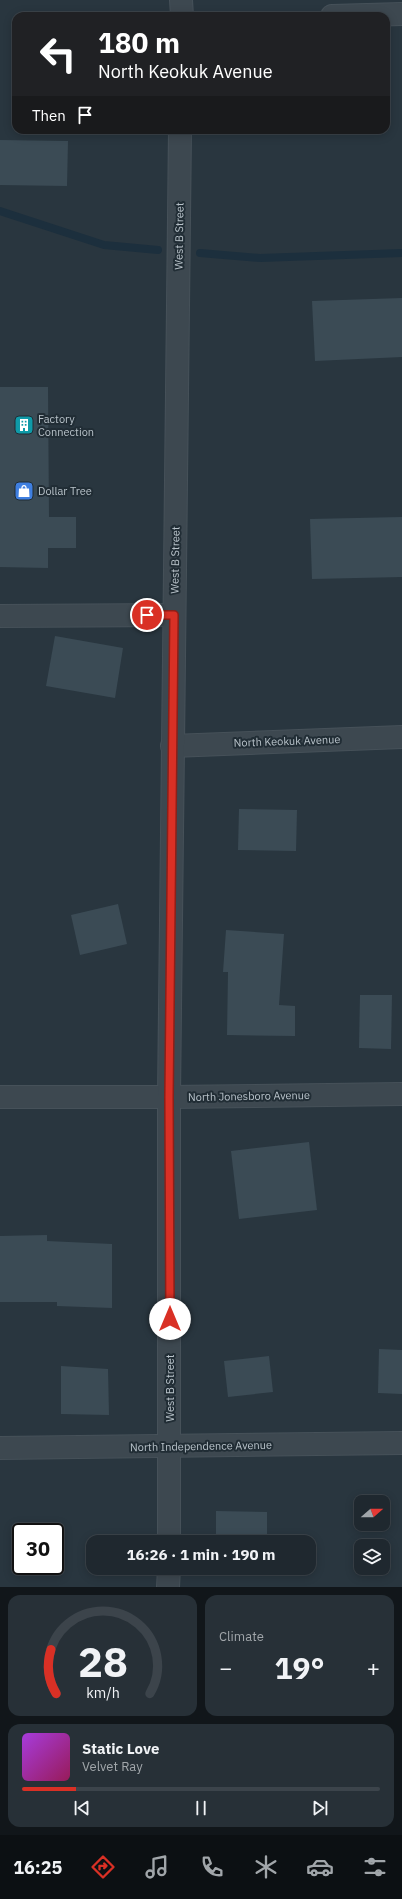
<!DOCTYPE html>
<html lang="en">
<head>
<meta charset="utf-8">
<style>
	:root { --surface:#1f282f; --page:#273037; --text:#f1f3f6; --muted:#a1a6aa; --line:#3c444b; --accent:#d93025 }
	body { margin:0; font-family:"IBM Plex Sans",sans-serif; background:var(--page); color:var(--text); height:100vh; display:flex; flex-direction:column; font-size:15px; white-space:nowrap }
	* { box-sizing:border-box; margin:0 }
	p { font-size:13px; color:var(--muted) }
	.icon { flex:none; width:22px; height:22px; fill:none; stroke:currentColor; stroke-width:2; stroke-linecap:round; stroke-linejoin:round }
	.map { position:relative; height:1587px; overflow:hidden }
	.details { display:flex; flex-direction:column; gap:8px; padding:8px; background:#11161a; flex:1 }
	.details>* { flex:none }
	.banner { position:absolute; left:12px; top:12px; width:378px; height:122px; border-radius:12px; box-shadow:0 2px 10px #0003,0 0 0 1px var(--line); background:#202124; color:#fff; overflow:hidden }
	.needle { width:26px; rotate:70deg }
	.fabs { position:absolute; left:354px; top:1495px; display:grid; gap:8px }
	.fabs a { display:grid; place-items:center; width:36px; height:36px; border-radius:8px; background:var(--surface); box-shadow:0 2px 10px #0003,0 0 0 1px var(--line); font-size:20px }
	.speed { position:absolute; left:12px; top:1523px; display:flex; gap:8px; font-size:20px; font-weight:700; text-align:center }
	.speed>* { display:grid; place-content:center; width:52px; height:52px; border-radius:50%; background:var(--surface); box-shadow:0 2px 10px #0003,0 0 0 1px var(--line); line-height:1 }
	.speed .limit { border:2px solid #111; border-radius:6px; background:#fff; color:#111 }
	.pin { position:absolute; display:grid; place-items:center; width:34px; height:34px; color:#fff; margin:-17px; border:2px solid #fff; border-radius:50%; box-shadow:0 1px 4px #0007 }
	.me { position:absolute; width:44px; margin:-22px; rotate:0deg; stroke-linejoin:round; filter:drop-shadow(0 0 3px #0008) }
	.turn { display:flex; align-items:center; gap:14px; height:84px; padding:0 20px; font-size:18px }
	.turn .icon { width:52px; height:52px; stroke-width:2.5 }
	.turn b { display:block; font-size:28px; line-height:34px }
	.then { display:flex; align-items:center; height:38px; padding:0 20px; background:#0003; gap:8px; font-size:15px }
	.big { font-size:30px; font-weight:700; line-height:1.1 }
	.details .widget { flex:1; display:flex; flex-direction:column; justify-content:center; gap:6px; min-width:0; padding:0 14px; border-radius:12px; background:var(--page) }
	.details .dial { align-items:center; gap:0 }
	.dial svg { height:104px; overflow:visible; fill:none; stroke:var(--line); stroke-width:7; stroke-linecap:round; text-anchor:middle }
	.dial text { fill:var(--text); stroke:none }
	.song { display:flex; align-items:center; gap:12px }
	.cover { width:48px; height:48px; border-radius:6px; background:linear-gradient(135deg,hsl(280 70% 55%),hsl(330 70% 35%)) }
	.played { height:4px; border-radius:2px; background:linear-gradient(90deg,var(--accent) 15%,var(--line) 15%) }
	.keys { display:flex; justify-content:space-around; direction:ltr }
	.heat { display:flex; justify-content:space-between; align-items:center; font-size:22px; direction:ltr }
	.details .tiles { flex:1; display:grid; gap:8px; grid-template-columns:1fr 1fr }
	.widget:last-child { grid-column:span 2 }
	.trip { position:absolute; left:86px; top:1535px; width:230px; height:40px; border-radius:12px; background:var(--surface); box-shadow:0 2px 10px #0003,0 0 0 1px var(--line); font-weight:700; line-height:40px; text-align:center }
	.menu { display:flex; height:64px; justify-content:space-around; align-items:center; background:#0c1013; color:var(--muted) }
	.menu .icon { width:28px; height:28px }
	.menu .selected { color:var(--accent) }
	.menu b { font-size:18px; color:var(--text) }
	.map>svg:first-child { display:block }
	.lines { fill:none; stroke-linecap:round; stroke-linejoin:round }
	.stream { stroke:#1c2f3d; stroke-width:8 }
	.building { fill:#3b4b55 }
	.minor-casing { stroke:#465159; stroke-width:24 }
	.minor { stroke:#3d4850; stroke-width:22 }
	.route-casing { stroke:#8d1f18; stroke-width:10 }
	.route { stroke:#d93025; stroke-width:7 }
	.labels { text-anchor:middle; stroke-width:4; stroke-linejoin:round; paint-order:stroke }
	.street-label { font-size:11px; fill:#b9c3ca; stroke:#212d35 }
	.poi-label { font-size:11px; fill:#b9c3ca; stroke:#212d35; text-anchor:start }
</style>
</head>
<body>
<div class="map">
<svg width="402" height="1587" viewBox="0 0 402 1587">
	<rect width="100%" height="100%" fill="#29363f"/>
	<g class="lines">
		<g class="stream">
			<polyline points="0,211 104,245 158,250"/>
			<polyline points="200,253 260,258 402,253"/>
		</g>
	</g>
	<g class="building">
		<polygon points="0,140 68,141 67,186 0,185"/>
		<polygon points="402,298 402,357 315,361 312,301"/>
		<polygon points="0,387 48,387 49,517 76,517 76,548 48,548 48,568 0,567"/>
		<polygon points="402,517 402,577 312,579 310,519"/>
		<polygon points="55,636 123,648 115,698 46,686"/>
		<polygon points="239,809 297,810 296,851 238,850"/>
		<polygon points="118,904 127,944 80,955 71,915"/>
		<polygon points="226,930 284,934 279,1005 295,1006 295,1036 227,1035 228,972 223,972"/>
		<polygon points="360,995 392,995 391,1049 359,1048"/>
		<polygon points="309,1142 317,1210 239,1219 231,1151"/>
		<polygon points="47,1235 47,1241 112,1244 112,1308 57,1306 57,1302 0,1302 0,1236"/>
		<polygon points="379,1349 402,1350 402,1394 378,1393"/>
		<polygon points="269,1356 273,1392 228,1397 224,1361"/>
		<polygon points="61,1366 108,1369 109,1415 61,1414"/>
		<polygon points="216,1511 267,1512 267,1542 216,1542"/>
	</g>
	<g class="lines">
		<defs>
			<g id="minor">
				<polyline points="181,0 182,16"/>
				<polyline points="332,16 402,14"/>
				<polyline points="0,616 174,615"/>
				<polyline points="172,746 402,737"/>
				<polyline points="0,1097 169,1097 402,1094"/>
				<polyline points="0,1448 402,1443"/>
				<polyline points="169,1542 169,1097 180,130"/>
				<polyline points="168,1587 169,1568"/>
			</g>
		</defs>
		<use href="#minor" class="minor-casing"/>
		<use href="#minor" class="minor"/>
	</g>
	<g class="lines">
		<defs>
			<polyline id="route" points="147,615 174,615 169,1097 170,1319"/>
		</defs>
		<use href="#route" class="route-casing"/>
		<use href="#route" class="route"/>
	</g>
	<defs>
		<symbol id="building-square" viewBox="-11 -11 22 22"><rect x="-9" y="-9" width="18" height="18" rx="4" fill="#0f9aa8" stroke="#212d35"/><path d="M-4-6H4V6H1V3H-1V6H-4ZM-2.5-4.3h1.7v1.8h-1.7ZM.8-4.3h1.7v1.8H.8ZM-2.5-1h1.7V.8h-1.7ZM.8-1h1.7V.8H.8Z" fill="#fff"/></symbol>
		<symbol id="shop-square" viewBox="-11 -11 22 22"><rect x="-9" y="-9" width="18" height="18" rx="4" fill="#3f7fe0" stroke="#212d35"/><path d="M-5-2.5h2.3a2.7 3.5 0 0 1 5.4 0H5L5.5 6h-11ZM-1.5-2.5h3a1.5 2.3 0 0 0-3 0Z" fill="#fff"/></symbol>
	</defs>
	<g fill-rule="evenodd">
		<use href="#building-square" x="13" y="414" width="22" height="22"/>
		<use href="#shop-square" x="13" y="480" width="22" height="22"/>
	</g>
	<g class="labels">
		<g class="street-label">
			<text transform="translate(179 236) rotate(-89)" y="4">West B Street</text>
			<text transform="translate(175 560) rotate(-89)" y="4">West B Street</text>
			<text transform="translate(287 741) rotate(-2)" y="4">North Keokuk Avenue</text>
			<text transform="translate(249 1096) rotate(-1)" y="4">North Jonesboro Avenue</text>
			<text transform="translate(170 1388) rotate(-90)" y="4">West B Street</text>
			<text transform="translate(201 1446) rotate(-1)" y="4">North Independence Avenue</text>
		</g>
		<g class="poi-label">
			<text x="38" y="423">Factory<tspan x="38" dy="13">Connection</tspan></text>
			<text x="38" y="495">Dollar Tree</text>
		</g>
	</g>
</svg>
<div class="fabs">
<a><svg class="needle" viewBox="-14 -14 28 28"><path d="M0-13l5 13h-10z" fill="#e53935"/><path d="M0 13l5-13h-10z" fill="#a1a6aa"/></svg></a>
<a><svg class="icon" aria-label="layers" viewBox="0 0 24 24"><path d="M12 4l9 5-9 5-9-5zM3 14l9 5 9-5"/></svg></a>
</div>
<div class="speed"><div class="limit">30</div></div>
<div class="pin" style="left:147px;top:615px;background:#d93025"><svg class="icon" aria-label="arrive" viewBox="0 0 24 24"><path d="M6 21V4h12l-3 4 3 4H6"/></svg></div>
<svg class="me" style="left:170px;top:1319px" viewBox="-20 -20 40 40"><circle r="19" fill="#fff"/><path d="M0-13L10 11 0 6-10 11z" fill="#d93025"/></svg>
<div class="trip">16:26 · 1 min · 190 m</div>
<div class="banner">
<div class="turn"><svg class="icon" aria-label="left" viewBox="0 0 24 24"><path d="M17 20v-9H6M10 6l-5 5 5 5"/></svg><div><b>180 m</b>North Keokuk Avenue</div></div>
<div class="then">Then<svg class="icon" aria-label="arrive" viewBox="0 0 24 24"><path d="M6 21V4h12l-3 4 3 4H6"/></svg></div>
</div>
</div>
<section class="details">
<div class="tiles">
<div class="widget dial"><svg viewBox="0 0 100 80">
<path d="M14 69A42 42 0 1 1 86 69"/>
<path d="M14 69A42 42 0 0 1 10 35" stroke="#d93025"/>
<text x="50" y="56" font-size="32" font-weight="700">28</text>
<text x="50" y="72" font-size="11">km/h</text>
</svg></div>
<div class="widget"><p>Climate</p>
<div class="heat"><a>−</a><b class="big">19°</b><a>+</a></div>
</div>
<div class="widget">
<div class="song"><i class="cover"></i><div><b>Static Love</b><p>Velvet Ray</p></div></div>
<div class="played"></div>
<div class="keys"><svg class="icon" aria-label="previous" viewBox="0 0 24 24"><path d="M18 5L8 12l10 7zM5 5v14"/></svg><svg class="icon" aria-label="pause" viewBox="0 0 24 24"><path d="M8 5v14M16 5v14"/></svg><svg class="icon" aria-label="next" viewBox="0 0 24 24"><path d="M6 5l10 7-10 7zM19 5v14"/></svg></div>
</div>
</div>
</section>
<nav class="menu">
<b>16:25</b>
<svg class="icon selected" aria-label="directions" viewBox="0 0 24 24"><path d="M12 3l9 9-9 9-9-9zM9 14v-3h6M13 9l2 2-2 2"/></svg>
<svg class="icon" aria-label="music" viewBox="0 0 24 24"><path d="M9 18V5l10-2v13"/><circle cx="6" cy="18" r="3"/><circle cx="16" cy="16" r="3"/></svg>
<svg class="icon" aria-label="phone" viewBox="0 0 24 24"><path d="M5 4h4l2 5-3 2q2 4 5 5l2-3 5 2v4C11 20 4 13 5 4z"/></svg>
<svg class="icon" aria-label="climate" viewBox="0 0 24 24"><path d="M12 3v18M4 7l16 10M4 17L20 7"/></svg>
<svg class="icon" aria-label="car" viewBox="0 0 24 24"><path d="M5 17H2v-5l4-1 3-4h7l3 4 3 1v5h-3M9 17h6M6 11h13"/><circle cx="7" cy="17" r="2"/><circle cx="17" cy="17" r="2"/></svg>
<svg class="icon" aria-label="filters" viewBox="0 0 24 24"><path d="M4 7h16M4 17h16"/><circle cx="9" cy="7" r="2"/><circle cx="15" cy="17" r="2"/></svg>
</nav>
</body>
</html>
